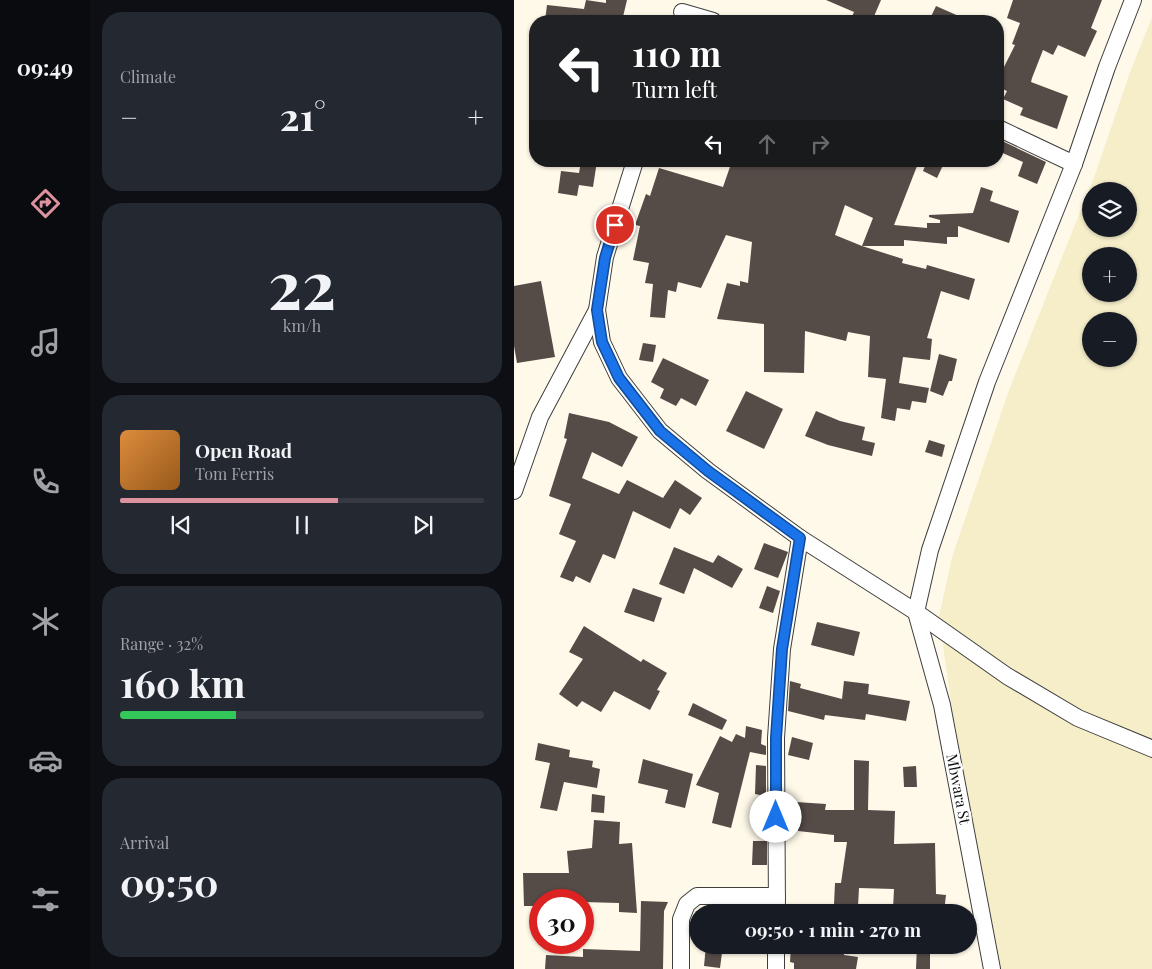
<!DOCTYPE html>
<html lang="en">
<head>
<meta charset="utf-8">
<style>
	:root { --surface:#171b24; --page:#242831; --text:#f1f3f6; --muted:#9ea1a6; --line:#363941; --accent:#dc939f }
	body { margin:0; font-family:"Playfair Display",serif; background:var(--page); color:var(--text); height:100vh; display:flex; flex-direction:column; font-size:19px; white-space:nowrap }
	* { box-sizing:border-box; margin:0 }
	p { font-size:16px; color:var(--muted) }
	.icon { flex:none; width:28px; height:28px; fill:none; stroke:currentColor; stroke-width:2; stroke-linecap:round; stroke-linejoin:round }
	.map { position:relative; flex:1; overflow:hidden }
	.details { display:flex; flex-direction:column; gap:12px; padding:12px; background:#0d0f14; width:424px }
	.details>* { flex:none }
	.hud { position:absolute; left:15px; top:15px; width:475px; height:152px; border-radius:20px; box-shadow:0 1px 4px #0004; background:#202124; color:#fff; overflow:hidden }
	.controls { position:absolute; left:568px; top:182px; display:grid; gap:10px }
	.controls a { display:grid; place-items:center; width:55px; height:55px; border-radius:50%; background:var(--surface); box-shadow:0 1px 4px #0004; font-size:25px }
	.speed { position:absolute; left:15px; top:889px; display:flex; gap:10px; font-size:25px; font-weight:700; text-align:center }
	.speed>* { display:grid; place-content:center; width:65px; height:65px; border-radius:50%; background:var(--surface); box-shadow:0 1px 4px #0004; line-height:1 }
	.speed .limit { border:8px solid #d22; background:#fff; color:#111 }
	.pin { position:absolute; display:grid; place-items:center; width:42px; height:42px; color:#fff; margin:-21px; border:2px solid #fff; border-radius:50%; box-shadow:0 1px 5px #0007 }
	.me { position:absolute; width:55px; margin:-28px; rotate:0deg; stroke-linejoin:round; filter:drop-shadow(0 0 4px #0008) }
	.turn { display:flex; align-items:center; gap:18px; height:105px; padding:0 20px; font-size:22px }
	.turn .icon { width:65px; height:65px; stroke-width:2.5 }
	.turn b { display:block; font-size:35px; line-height:42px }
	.lanes { display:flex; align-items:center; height:48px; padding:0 20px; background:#0003; justify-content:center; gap:25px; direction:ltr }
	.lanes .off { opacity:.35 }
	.big { font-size:38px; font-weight:700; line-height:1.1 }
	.details .card { flex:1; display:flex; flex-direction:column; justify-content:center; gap:8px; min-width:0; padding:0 18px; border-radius:20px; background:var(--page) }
	.details .dial { align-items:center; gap:0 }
	.dial b { font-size:65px; line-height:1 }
	.song { display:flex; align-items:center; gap:15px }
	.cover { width:60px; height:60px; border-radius:8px; background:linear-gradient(135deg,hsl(30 70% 55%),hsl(30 70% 35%)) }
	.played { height:5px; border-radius:2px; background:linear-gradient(90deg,var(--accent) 60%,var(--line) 60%) }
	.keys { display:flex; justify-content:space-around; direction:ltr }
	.heat { display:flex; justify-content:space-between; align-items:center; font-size:28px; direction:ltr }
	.charge { height:8px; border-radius:4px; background:linear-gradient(90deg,#34c759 32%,var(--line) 0) }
	.trip { position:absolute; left:175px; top:904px; width:288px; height:50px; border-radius:25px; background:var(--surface); box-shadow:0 1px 4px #0004; font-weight:700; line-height:50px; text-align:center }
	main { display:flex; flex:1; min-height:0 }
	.tabs { display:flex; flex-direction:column; width:90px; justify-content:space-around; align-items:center; background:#090b0e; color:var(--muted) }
	.tabs .icon { width:35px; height:35px }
	.tabs .selected { color:var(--accent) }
	.tabs b { font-size:22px; color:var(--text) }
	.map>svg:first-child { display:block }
	.farmland { fill:#f6eec9; fill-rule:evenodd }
	.building { fill:#554b47; fill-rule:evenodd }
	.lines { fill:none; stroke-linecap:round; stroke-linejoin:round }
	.minor-casing { stroke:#3e3e3e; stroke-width:18 }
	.minor { stroke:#fff; stroke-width:16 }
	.route-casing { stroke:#114b97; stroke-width:12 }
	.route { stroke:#1a73e8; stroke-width:9 }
	.labels { text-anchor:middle; stroke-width:5; stroke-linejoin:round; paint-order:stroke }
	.street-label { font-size:15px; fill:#0b0b0b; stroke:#fff }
</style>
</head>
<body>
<main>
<nav class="tabs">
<b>09:49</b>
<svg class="icon selected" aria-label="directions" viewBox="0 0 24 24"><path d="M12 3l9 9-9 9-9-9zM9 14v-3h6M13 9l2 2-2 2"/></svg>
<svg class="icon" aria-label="music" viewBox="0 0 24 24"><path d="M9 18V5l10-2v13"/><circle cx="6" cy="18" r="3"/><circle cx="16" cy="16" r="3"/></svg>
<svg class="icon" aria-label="phone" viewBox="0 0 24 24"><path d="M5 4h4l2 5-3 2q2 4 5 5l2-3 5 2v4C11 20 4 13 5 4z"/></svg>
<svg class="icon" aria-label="climate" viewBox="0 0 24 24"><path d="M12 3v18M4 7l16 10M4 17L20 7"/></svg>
<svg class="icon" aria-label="car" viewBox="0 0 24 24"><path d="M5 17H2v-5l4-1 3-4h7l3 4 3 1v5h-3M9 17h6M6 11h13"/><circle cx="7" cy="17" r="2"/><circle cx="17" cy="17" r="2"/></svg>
<svg class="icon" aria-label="filters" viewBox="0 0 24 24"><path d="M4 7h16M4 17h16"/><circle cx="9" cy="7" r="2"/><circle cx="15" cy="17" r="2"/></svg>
</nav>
<section class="details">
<div class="card"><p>Climate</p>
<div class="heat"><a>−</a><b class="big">21°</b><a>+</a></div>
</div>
<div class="card dial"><b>22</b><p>km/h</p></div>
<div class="card">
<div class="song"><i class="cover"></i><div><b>Open Road</b><p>Tom Ferris</p></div></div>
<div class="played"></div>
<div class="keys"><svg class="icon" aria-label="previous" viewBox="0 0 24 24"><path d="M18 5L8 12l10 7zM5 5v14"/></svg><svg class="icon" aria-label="pause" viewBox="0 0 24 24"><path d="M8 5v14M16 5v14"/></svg><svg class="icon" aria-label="next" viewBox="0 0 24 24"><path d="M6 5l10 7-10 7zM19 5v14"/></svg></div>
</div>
<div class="card"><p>Range · 32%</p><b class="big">160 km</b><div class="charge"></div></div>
<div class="card"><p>Arrival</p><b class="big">09:50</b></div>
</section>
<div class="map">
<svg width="639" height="969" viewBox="0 0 639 969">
	<rect width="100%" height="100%" fill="#fff9ea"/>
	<path class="farmland" d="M638,17V969H486L437,703L425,617L438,557L495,390L582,172L615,75ZM576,191H614V229H576ZM576,256H614V294H576ZM576,321H614V359H576Z"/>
	<g class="building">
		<polygon points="72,0 92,3 92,0 113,0 108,21 31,21 33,5 70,9"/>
		<polygon points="312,0 367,0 358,21 336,21 340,12"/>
		<polygon points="499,0 588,0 577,28 583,31 571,57 544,45 539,55 529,50 518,78 517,82 554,96 543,129 506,115 509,108 489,99 493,91 484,87 484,79 501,45 498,44 506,23 493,18"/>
		<polygon points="422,6 456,21 415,21"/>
		<polygon points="484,139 532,162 523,184 504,176 509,162 484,151"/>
		<polygon points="67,161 83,161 79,187 65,185 63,196 44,193 47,171 65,173"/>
		<path d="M218,161H405L380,225L413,228V223H426V220L415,217V215L459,213L467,187L479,191L476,201L505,211L495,243L444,226V237H433V244L390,240V246H348L389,259L388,263L412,269L413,265L461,279L455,300L427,291L413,338L418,339L416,360L389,357L385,383L415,388L412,403L398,401L396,410L383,408L381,421L367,418L372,379L354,377L356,336L334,332L332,341L291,331L290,373L250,372V324L203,319L213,283L226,286V281L234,283L238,242L212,235L187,288L164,282L162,292L154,290L151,318L136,317L139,284L131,283L135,263L119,260L126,226L121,225L132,194L136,196L145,168L209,187ZM331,205L359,218L348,246L321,235Z"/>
		<polygon points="413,161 431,161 423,178 409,171"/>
		<polygon points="27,281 41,357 3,363 0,346 0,286"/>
		<polygon points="129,343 142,345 139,362 125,360"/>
		<polygon points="425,354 443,359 438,381 435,381 429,396 416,391"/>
		<polygon points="149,358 195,380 182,406 167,398 162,406 146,398 150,389 137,382"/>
		<polygon points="232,391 269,409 250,449 212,431"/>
		<polygon points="302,411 326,421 351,427 348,440 361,443 358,456 314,445 291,436"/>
		<polygon points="55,413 95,422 124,437 108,467 78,452 68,478 105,494 113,480 149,498 161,480 188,498 176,515 166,508 156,529 119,511 101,559 89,554 76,583 62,576 59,582 46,577 62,541 45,534 57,504 35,496 53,439 50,438"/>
		<polygon points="415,440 431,445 428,457 411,452"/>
		<polygon points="250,543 274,552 264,578 240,569"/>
		<polygon points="160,547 199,563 204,555 229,569 218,588 180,568 170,594 145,584"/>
		<polygon points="253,586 266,591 259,613 245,608"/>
		<polygon points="119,588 148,598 140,622 110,612"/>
		<polygon points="303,622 346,632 340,656 297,645"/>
		<polygon points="70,626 127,662 129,659 153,673 143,690 146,691 136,710 100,691 87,712 68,701 63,707 45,694 69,659 55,652"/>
		<polygon points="276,681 287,684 286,688 328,699 330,681 355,684 354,694 396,701 392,721 352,714 351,720 311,715 310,720 274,711"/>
		<polygon points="179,703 213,720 208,730 174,715"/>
		<polygon points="232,726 248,730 247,744 252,746 252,755 236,752 217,828 198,823 205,793 182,785 206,736 218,742 222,734 231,738"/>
		<polygon points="278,737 299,743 295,760 274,755"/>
		<polygon points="24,743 56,750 55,757 79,761 78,767 86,769 83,788 50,782 43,811 26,808 36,763 21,760"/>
		<polygon points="129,759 179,774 171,808 151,803 154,790 124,783"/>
		<polygon points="340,760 355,761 354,810 381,811 380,844 421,843 422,894 432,895 430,912 379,909 380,889 345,888 344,906 320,904 321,883 327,883 333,842 320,842 320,835 284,831 285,817 281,816 282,802 312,804 311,810 340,810"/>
		<polygon points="242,765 252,766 252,796 241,794"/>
		<polygon points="402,766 403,787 390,787 389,767"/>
		<polygon points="78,794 91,796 90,813 77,812"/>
		<polygon points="80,820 106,822 105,844 118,843 123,913 105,912 105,903 69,902 69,900 26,900 26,906 10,906 9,873 55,873 53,851 78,848"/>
		<polygon points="239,841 253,841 253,865 238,865"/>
		<polygon points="127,901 154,902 150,911 149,969 31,969 32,955 69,957 69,949 126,951"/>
		<polygon points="192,945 209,945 206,968 190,966"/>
		<polygon points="277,945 330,951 330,955 344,957 342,969 280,969 280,963 276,962"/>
		<polygon points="403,945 416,945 416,969 402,969"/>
	</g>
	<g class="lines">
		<defs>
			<g id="minor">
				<polyline points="168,12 199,21"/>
				<polyline points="484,128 560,164"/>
				<polyline points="121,161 91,257 83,310 88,342 105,378 146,431 194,471 286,538 402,612 493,676 564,718 639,749"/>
				<polyline points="0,491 26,417 83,310"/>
				<polyline points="263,912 262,738 268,649 286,538"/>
				<polyline points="167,969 167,919 173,904 183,896 263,896"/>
				<polyline points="262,969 262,945"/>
				<polyline points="478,969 428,705 402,612 416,550 473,382 560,164 593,67 619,0"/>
			</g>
		</defs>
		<use href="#minor" class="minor-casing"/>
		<use href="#minor" class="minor"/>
	</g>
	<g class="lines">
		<defs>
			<polyline id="route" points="101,225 91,258 83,310 88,342 105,378 146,431 194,471 286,538 268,649 262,738 262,817"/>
		</defs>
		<use href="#route" class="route-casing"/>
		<use href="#route" class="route"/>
	</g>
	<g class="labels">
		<g class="street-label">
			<text transform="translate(444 789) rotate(79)" y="5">Mbwara St</text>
		</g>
	</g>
</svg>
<div class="controls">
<a><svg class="icon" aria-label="layers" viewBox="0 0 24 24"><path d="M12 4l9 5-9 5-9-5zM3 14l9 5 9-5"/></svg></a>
<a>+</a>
<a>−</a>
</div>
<div class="speed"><div class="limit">30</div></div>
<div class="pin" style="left:101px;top:225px;background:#d93025"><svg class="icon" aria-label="arrive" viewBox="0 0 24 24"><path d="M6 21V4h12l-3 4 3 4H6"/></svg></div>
<svg class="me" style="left:262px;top:817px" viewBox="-20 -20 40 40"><circle r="19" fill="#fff"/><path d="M0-13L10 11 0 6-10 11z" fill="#1a73e8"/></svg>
<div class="trip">09:50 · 1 min · 270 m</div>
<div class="hud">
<div class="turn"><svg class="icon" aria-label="left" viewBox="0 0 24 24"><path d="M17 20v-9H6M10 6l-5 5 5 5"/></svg><div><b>110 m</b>Turn left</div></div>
<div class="lanes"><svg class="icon" aria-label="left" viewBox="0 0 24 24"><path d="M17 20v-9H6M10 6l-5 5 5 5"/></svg><svg class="icon off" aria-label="ahead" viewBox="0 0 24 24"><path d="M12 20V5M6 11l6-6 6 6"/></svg><svg class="icon off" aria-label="right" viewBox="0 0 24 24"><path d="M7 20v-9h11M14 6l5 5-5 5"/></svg></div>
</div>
</div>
</main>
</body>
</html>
